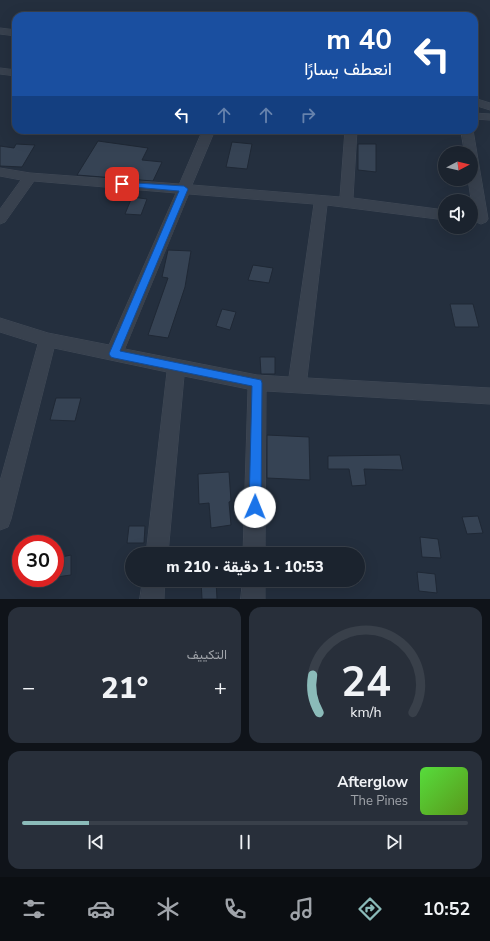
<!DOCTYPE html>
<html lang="ar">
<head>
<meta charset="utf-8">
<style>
	:root { --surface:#1b232e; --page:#282f3a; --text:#f1f3f6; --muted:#a0a4aa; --line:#39404a; --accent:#8bbbb9 }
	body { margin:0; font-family:"Nunito Sans",Vazirmatn,sans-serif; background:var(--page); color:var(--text); direction:rtl; height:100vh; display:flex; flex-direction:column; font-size:15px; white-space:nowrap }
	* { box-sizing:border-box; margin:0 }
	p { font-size:13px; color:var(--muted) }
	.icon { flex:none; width:22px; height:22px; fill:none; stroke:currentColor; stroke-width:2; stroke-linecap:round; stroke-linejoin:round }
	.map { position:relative; height:599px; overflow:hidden; direction:ltr }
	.details { display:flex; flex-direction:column; gap:8px; padding:8px; background:#0f1319; flex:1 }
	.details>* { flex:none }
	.hud { position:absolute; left:12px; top:12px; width:466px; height:122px; border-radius:12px; box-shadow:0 4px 16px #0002,0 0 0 1px var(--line); direction:rtl; background:#1a4fa0; color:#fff; overflow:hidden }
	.needle { width:26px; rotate:83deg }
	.controls { position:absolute; left:438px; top:146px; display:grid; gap:8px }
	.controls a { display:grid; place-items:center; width:40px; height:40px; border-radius:50%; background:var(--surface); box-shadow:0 4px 16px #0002,0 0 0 1px var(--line); font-size:20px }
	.speed { position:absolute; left:12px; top:535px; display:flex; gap:8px; font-size:20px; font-weight:700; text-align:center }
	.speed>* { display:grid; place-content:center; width:52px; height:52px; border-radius:50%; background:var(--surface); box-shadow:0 4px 16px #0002,0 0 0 1px var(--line); line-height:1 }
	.speed .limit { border:6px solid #d22; background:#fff; color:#111 }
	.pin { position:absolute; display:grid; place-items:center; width:34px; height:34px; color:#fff; margin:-17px; border-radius:8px; box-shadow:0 2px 6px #0006 }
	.me { position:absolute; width:44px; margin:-22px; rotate:1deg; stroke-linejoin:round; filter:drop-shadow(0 0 3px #0008) }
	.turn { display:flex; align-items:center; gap:14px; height:84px; padding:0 20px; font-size:18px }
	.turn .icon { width:52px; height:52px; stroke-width:2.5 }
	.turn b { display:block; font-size:28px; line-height:34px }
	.lanes { display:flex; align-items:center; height:38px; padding:0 20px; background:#0003; justify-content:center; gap:20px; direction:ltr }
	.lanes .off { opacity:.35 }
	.big { font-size:30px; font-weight:800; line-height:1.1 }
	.details .widget { flex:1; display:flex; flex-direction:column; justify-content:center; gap:6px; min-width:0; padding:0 14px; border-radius:12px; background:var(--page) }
	.details .dial { align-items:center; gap:0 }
	.dial svg { height:104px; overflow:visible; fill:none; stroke:var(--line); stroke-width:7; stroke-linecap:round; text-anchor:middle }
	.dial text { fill:var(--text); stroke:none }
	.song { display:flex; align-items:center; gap:12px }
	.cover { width:48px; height:48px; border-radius:6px; background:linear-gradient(135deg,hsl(110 70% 55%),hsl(90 70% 35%)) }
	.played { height:4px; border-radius:2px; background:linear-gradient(90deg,var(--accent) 15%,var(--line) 15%) }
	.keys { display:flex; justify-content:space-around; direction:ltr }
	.heat { display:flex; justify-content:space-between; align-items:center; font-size:22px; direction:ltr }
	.details .tiles { flex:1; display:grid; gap:8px; grid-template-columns:1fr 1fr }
	.widget:last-child { grid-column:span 2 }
	.trip { position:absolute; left:125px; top:547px; width:240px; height:40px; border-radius:20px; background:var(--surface); box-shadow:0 4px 16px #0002,0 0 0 1px var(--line); font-weight:800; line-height:40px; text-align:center; direction:rtl }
	.tab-bar { display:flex; height:64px; justify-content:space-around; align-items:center; background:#0b0e12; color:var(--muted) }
	.tab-bar .icon { width:28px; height:28px }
	.tab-bar .on { color:var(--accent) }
	.tab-bar b { font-size:18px; color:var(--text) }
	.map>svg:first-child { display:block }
	.building { fill:#364354; stroke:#1f2835 }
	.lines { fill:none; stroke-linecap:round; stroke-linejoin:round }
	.minor-casing { stroke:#414a57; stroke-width:1 }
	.minor { fill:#38414e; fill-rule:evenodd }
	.route { fill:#1a73e8; stroke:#114b97 }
</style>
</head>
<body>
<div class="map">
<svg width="490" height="599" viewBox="0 0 490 599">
	<rect width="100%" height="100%" fill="#242f3e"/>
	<g class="building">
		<polygon points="98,141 148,148 142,160 162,162 153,181 77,175"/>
		<polygon points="232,142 252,144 247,169 226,167"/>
		<polygon points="16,144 35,145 22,167 0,166 0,146 14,148"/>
		<polygon points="358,144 376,144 376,172 358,170"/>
		<polygon points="132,197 147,199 141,215 125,214"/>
		<polygon points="168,250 191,251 185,287 168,338 148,335 168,278 162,277"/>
		<polygon points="253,265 273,268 269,283 248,280"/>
		<polygon points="450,304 473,304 479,327 455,327"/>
		<polygon points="222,309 236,312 230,330 216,326"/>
		<polygon points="260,357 275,357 275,374 261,374"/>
		<polygon points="56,398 81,398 75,421 50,420"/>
		<polygon points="267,435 309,437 310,480 267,478"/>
		<polygon points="400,455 403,470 364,469 366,485 352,486 349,469 328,469 328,456"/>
		<polygon points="229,472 231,501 229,502 231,525 211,528 209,503 199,504 198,474"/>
		<polygon points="478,516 483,533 467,534 462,517"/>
		<polygon points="129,526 145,526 144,543 127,543"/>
		<polygon points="420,537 438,539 441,558 422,557"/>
		<polygon points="71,555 71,575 56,577 57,558"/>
		<polygon points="417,572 435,574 437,593 419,591"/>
		<polygon points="201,580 216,580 217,599 202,599"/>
	</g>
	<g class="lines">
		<defs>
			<g id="minor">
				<polygon points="0,28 16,30 16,36 0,34"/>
				<polygon points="0,68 16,70 16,76 0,74"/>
				<polygon points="474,98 490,103 490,110 474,105"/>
				<polygon points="474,113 490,114 490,120 474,119"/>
				<path d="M203,130H215L192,185L340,197L345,130H357L353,198L445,210V220L327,205L307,378L490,388V404L266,391L265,554H243L248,389L184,376L168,554H146L167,372L54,348L11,519L8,527L0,530V481L38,344L0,332V318L48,333L109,345L176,193L34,181L5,222L0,224V209L21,180L0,176V168L30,173L179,184ZM189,194L314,204L289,377L257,375L125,349Z"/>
				<polygon points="461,130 473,130 488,219 486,222 481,224 476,222 474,219 468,179 471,179 471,153 465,153"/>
				<polygon points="143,580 165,580 164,599 140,599"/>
				<polygon points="243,580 265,580 265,599 241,599"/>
			</g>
		</defs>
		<use href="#minor" class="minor-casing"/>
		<use href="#minor" class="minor"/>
	</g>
	<polygon class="route" points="120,182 184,186 188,189 120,351 261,380 262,383 261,507 259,512 255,513 251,512 249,507 252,386 114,358 111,357 109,354 179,191 122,186 118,184"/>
</svg>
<div class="controls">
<a><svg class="needle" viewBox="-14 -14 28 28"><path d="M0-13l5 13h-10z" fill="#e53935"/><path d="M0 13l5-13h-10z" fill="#a0a4aa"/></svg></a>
<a><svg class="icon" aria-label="sound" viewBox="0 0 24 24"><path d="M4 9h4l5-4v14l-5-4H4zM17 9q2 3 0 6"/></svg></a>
</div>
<div class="speed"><div class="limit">30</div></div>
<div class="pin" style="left:122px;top:184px;background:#d93025"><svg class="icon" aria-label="arrive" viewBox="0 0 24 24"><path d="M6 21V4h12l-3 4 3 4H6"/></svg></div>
<svg class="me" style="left:255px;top:507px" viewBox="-20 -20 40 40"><circle r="19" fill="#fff"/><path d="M0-13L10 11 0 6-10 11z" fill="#1a73e8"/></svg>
<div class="trip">10:53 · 1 دقيقة · 210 m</div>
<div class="hud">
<div class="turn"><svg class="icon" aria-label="left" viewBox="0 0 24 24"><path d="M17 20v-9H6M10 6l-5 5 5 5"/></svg><div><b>40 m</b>انعطف يسارًا</div></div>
<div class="lanes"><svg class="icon" aria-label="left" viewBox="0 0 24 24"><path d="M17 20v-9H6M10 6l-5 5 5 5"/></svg><svg class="icon off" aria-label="ahead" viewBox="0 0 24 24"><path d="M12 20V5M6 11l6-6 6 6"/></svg><svg class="icon off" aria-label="ahead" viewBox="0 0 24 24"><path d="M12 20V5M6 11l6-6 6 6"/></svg><svg class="icon off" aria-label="right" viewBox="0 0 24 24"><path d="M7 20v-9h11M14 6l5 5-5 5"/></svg></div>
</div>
</div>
<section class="details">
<div class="tiles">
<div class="widget dial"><svg viewBox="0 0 100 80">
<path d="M14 69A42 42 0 1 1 86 69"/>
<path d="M14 69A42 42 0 0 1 9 40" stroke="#8bbbb9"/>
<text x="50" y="56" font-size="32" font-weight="700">24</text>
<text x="50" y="72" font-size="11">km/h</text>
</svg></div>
<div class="widget"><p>التكييف</p>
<div class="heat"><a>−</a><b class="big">21°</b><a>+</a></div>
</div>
<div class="widget">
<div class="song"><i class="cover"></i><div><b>Afterglow</b><p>The Pines</p></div></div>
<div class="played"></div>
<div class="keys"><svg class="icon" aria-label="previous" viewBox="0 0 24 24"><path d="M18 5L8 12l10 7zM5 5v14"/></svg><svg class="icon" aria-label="pause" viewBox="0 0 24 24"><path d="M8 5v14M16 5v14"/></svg><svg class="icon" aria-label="next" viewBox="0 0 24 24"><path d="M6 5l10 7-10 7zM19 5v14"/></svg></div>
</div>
</div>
</section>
<nav class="tab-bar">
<b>10:52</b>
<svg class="icon on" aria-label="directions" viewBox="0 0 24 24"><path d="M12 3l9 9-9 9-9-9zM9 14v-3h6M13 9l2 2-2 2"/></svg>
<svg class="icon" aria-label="music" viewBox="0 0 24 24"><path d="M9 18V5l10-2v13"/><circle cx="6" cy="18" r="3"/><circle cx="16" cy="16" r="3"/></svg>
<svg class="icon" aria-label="phone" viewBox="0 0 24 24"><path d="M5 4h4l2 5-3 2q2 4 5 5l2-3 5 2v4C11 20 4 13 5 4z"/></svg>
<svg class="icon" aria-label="climate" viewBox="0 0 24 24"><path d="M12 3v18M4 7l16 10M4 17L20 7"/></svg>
<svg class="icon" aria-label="car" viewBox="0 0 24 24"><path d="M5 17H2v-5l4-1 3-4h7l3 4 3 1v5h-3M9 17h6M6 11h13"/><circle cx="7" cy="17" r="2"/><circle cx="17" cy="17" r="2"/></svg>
<svg class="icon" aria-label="filters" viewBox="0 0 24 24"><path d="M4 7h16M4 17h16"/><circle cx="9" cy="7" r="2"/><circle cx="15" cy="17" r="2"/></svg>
</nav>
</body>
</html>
